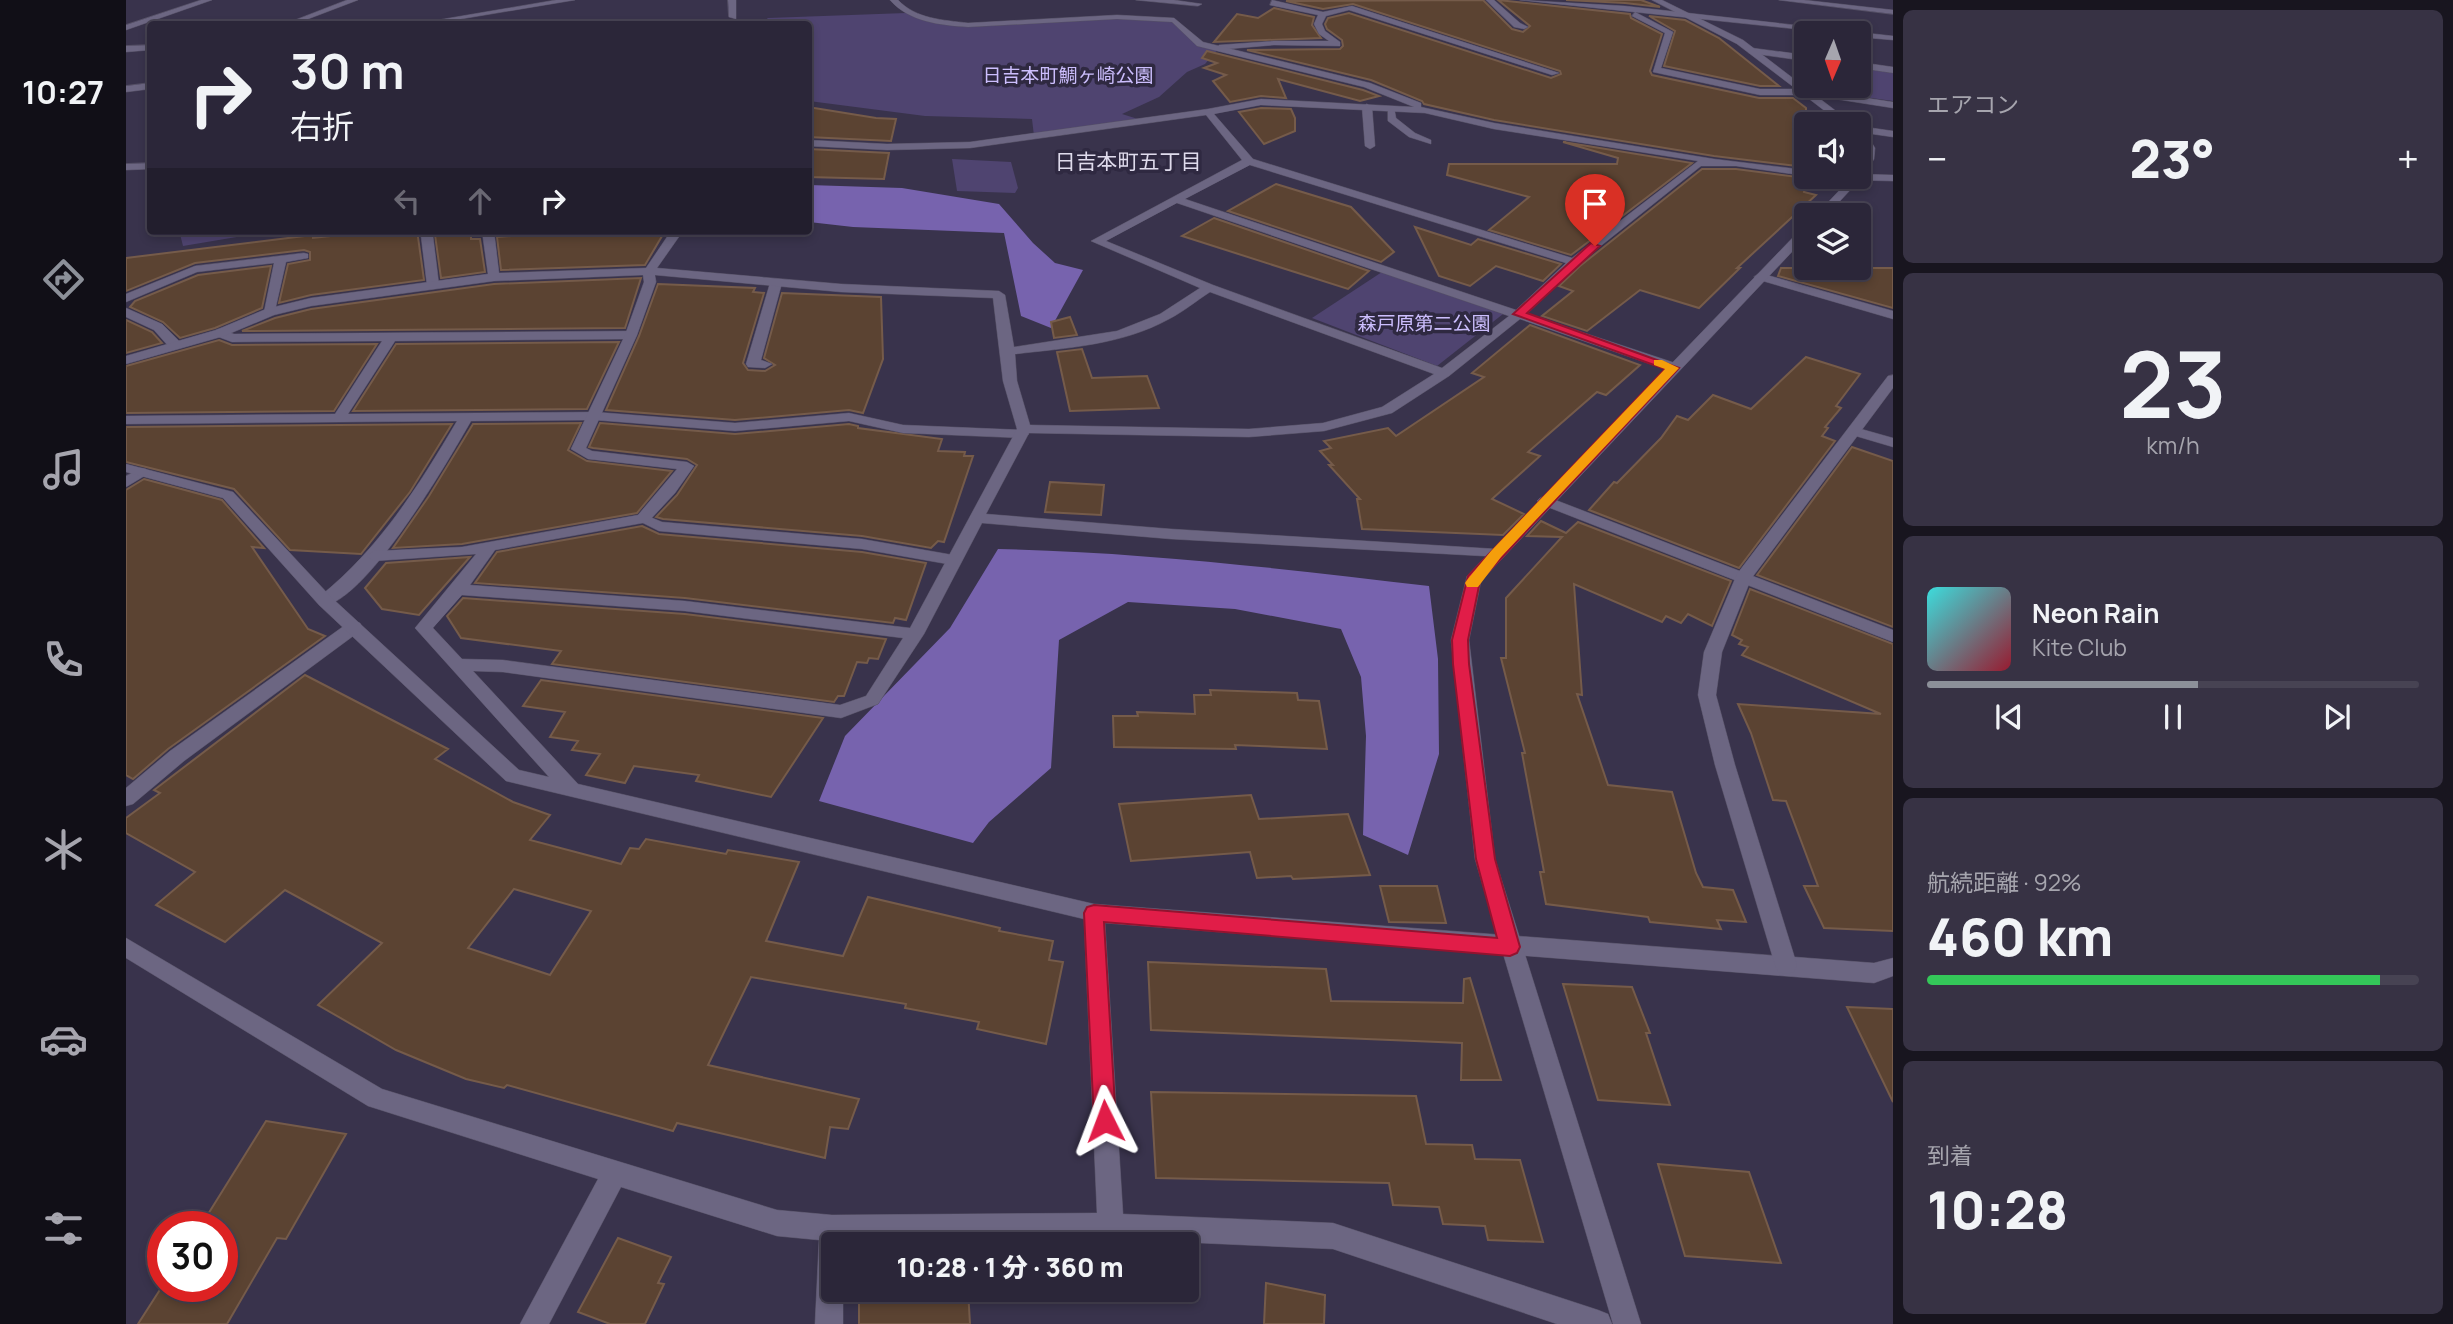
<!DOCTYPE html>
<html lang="ja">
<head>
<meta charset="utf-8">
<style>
	:root { --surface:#2b2639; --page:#373244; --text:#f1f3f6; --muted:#a6a5ae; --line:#474353; --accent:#8c9099 }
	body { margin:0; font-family:Manrope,"Noto Sans JP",sans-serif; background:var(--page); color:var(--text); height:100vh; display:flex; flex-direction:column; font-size:26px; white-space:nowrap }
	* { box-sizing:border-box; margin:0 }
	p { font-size:23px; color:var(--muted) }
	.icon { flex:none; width:38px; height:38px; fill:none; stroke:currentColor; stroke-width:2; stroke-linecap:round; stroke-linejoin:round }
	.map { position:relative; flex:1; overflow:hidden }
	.panel { display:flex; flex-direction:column; gap:10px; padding:10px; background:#18151f; width:560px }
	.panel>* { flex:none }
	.top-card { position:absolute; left:21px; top:21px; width:665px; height:214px; border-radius:7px; box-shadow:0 4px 10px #0003,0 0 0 2px var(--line); background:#2b2639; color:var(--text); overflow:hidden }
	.needle { width:46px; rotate:182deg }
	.fabs { position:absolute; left:1668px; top:21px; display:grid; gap:14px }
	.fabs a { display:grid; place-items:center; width:77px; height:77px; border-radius:7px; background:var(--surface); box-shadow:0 4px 10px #0003,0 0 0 2px var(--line); font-size:35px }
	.speed { position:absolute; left:21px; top:1211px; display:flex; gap:14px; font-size:35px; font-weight:700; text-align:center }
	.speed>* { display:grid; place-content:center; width:91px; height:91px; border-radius:50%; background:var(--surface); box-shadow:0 4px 10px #0003,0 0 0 2px var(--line); line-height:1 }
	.speed .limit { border:10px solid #d22; background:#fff; color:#111 }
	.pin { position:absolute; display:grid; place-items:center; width:60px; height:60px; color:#fff; margin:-72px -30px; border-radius:50% 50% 50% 0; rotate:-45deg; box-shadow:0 0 7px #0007 }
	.pin .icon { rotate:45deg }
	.me { position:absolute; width:77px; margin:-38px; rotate:357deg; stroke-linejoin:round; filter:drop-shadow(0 0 5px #0008) }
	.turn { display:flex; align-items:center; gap:24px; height:147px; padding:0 28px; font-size:32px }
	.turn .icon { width:91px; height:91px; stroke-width:2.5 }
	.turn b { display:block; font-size:49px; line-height:60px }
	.lanes { display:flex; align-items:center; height:66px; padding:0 28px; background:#0003; justify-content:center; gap:35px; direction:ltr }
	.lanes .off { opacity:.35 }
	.big { font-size:52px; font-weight:800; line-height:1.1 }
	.panel .tile { flex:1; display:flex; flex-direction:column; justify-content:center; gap:10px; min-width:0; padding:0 24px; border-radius:10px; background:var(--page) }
	.panel .dial { align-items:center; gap:0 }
	.dial b { font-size:91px; line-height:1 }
	.song { display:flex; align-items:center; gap:21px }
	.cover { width:84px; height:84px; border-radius:10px; background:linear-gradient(135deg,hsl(180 70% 55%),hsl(350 70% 35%)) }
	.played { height:7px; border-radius:4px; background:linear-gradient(90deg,var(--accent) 55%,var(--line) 55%) }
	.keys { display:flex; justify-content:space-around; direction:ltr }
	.heat { display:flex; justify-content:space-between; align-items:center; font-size:38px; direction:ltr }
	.charge { height:10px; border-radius:5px; background:linear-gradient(90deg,#34c759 92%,var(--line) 0) }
	.trip { position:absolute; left:695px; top:1232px; width:378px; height:70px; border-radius:7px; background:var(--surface); box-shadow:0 4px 10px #0003,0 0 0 2px var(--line); font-weight:800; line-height:70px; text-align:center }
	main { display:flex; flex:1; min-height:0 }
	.tab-bar { display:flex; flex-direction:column; width:126px; justify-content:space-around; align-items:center; background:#110f17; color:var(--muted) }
	.tab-bar .icon { width:49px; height:49px }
	.tab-bar .selected { color:var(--accent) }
	.tab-bar b { font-size:32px; color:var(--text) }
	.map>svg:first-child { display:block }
	.green { fill:#4f4470 }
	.forest { fill:#7763ae }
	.building { fill:#5b4332; stroke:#755b4a; stroke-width:2; fill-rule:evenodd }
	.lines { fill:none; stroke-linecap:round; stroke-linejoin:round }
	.service-casing { stroke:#555065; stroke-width:1 }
	.minor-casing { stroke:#555065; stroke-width:1 }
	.tertiary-casing { stroke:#555065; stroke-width:1 }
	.service { fill:#6c6682; fill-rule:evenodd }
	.minor { fill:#6c6682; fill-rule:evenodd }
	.tertiary { fill:#6c6682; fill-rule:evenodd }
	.route { fill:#e11d48; stroke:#92132f; stroke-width:2 }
	.slow { fill:#f59e0b }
	.labels { text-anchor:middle; stroke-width:7; stroke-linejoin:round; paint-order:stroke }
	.far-park-label { font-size:19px; fill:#ccbefd; stroke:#2f2941 }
	.far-neighbourhood-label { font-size:21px; fill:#dfdbec; stroke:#2f2941 }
</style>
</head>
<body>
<main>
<nav class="tab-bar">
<b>10:27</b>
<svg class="icon selected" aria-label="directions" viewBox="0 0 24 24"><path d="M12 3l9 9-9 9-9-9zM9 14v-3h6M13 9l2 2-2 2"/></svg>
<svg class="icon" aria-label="music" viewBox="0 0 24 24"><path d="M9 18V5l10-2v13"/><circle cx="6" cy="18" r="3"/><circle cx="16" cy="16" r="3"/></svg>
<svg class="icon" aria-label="phone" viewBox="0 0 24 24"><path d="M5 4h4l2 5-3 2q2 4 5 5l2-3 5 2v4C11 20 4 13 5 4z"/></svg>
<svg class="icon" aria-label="climate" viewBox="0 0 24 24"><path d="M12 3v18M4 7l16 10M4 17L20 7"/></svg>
<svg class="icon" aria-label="car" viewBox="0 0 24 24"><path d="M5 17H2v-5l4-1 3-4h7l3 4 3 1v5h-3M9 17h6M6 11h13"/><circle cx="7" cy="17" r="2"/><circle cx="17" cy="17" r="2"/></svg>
<svg class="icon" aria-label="filters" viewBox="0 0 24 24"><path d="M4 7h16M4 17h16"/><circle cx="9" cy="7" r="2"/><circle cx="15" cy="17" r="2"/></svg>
</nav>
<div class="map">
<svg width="1767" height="1324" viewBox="0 0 1767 1324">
	<rect width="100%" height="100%" fill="#39334c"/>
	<g class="green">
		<polygon points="780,13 820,23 842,25 991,17 1048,20 1074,44 1093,48 1079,64 1061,72 1033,97 996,114 1015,120 908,136 906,119 799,116 683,101 682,24 634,24 642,18"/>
		<polygon points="1733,68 1767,73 1767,101 1694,91 1688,86 1732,86"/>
		<polygon points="826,159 885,162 892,188 889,193 831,191"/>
		<polygon points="66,231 146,231 57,246 54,234"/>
		<polygon points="1256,272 1377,314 1311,366 1186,318"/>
	</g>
	<g class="forest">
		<polygon points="683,185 776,188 873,204 907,243 929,263 957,270 925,328 895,316 878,233 727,227 683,222"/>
		<path d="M872,549C1016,552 1159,569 1303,586L1312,659L1313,754L1282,855L1237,835L1240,736L1235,677L1215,629L1109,609L1002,602L933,640L925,768L863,822L847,843L693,801L719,736L824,628Z"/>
	</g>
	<g class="building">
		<polygon points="1357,0 1386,29 1397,32 1404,26 1372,0 1504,14 1505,18 1536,34 1524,71 1526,75 1633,98 1667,98 1680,108 1680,167 1588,156 1368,120 1298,104 1296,101 1245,80 1121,50 1214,49 1217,46 1216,40 1201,29 1199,24 1202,18 1223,13 1425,78 1435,74 1434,71 1227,4 1197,9 1160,1"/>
		<polygon points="1440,0 1515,0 1534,7 1499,3"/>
		<polygon points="1148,8 1188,17 1186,25 1195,38 1088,42 1111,14 1132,18"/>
		<polygon points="1523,16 1559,20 1593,38 1653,86 1634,86 1538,66 1549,31"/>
		<polygon points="1081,51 1237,90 1253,96 1234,101 1152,79 1160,98 1135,96 1104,102 1087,81 1100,75 1078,68 1091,63 1076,58"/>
		<polygon points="682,107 750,118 770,119 765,141 682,137"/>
		<polygon points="1135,108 1165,109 1169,118 1169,131 1138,144 1113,112"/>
		<polygon points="1437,142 1566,163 1445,255 1363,230 1403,197 1321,175 1323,164 1491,164 1492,158"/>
		<polygon points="682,149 763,153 758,179 682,177"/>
		<polygon points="1576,169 1610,169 1680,178 1678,192 1690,195 1611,268 1614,268 1573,308 1514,290 1461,331 1416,316 1447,291 1433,286 1454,266"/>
		<polygon points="1150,184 1225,207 1268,252 1255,262 1102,211"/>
		<polygon points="1088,218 1243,271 1222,289 1056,236"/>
		<polygon points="1289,227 1345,245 1352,239 1435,264 1417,281 1370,266 1344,286 1313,276"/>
		<polygon points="252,231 289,231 292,237 298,280 185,295 153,303 162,264 184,260 184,252 178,250 69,263 0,291 0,258 187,235 187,238"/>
		<polygon points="345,231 345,239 354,239 359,272 315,278 309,235"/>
		<polygon points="459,231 539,231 519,265 375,270 371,237"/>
		<polygon points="145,266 136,308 89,328 54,338 37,322 4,307 9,301 72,275"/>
		<polygon points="1655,268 1767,268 1767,308 1652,276"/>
		<polygon points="515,278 499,328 116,331 149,318 185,309 368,284"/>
		<polygon points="532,284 629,288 627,292 638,293 617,363 622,370 639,371 649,365 638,358 656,293 755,297 757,359 737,413 723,410 609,420 480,410 513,336"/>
		<polygon points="944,317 951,335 928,338 925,322"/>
		<polygon points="0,320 26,332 36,343 0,353"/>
		<polygon points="1404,325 1514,365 1480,395 1471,392 1402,452 1414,456 1366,499 1398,514 1377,535 1236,529 1231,499 1234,499 1203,465 1207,465 1194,451 1205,448 1198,441 1262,428 1270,436 1358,377 1346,373"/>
		<polygon points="93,340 106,345 251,344 208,411 0,413 0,366"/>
		<polygon points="493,342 461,409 227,411 270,344"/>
		<polygon points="956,349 966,378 1021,376 1033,408 944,411 931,352"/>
		<polygon points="1680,357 1734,374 1710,406 1715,408 1699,427 1702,428 1696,436 1709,441 1613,568 1463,510 1488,482 1491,483 1535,438 1551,416 1562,420 1587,395 1625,409"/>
		<polygon points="455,423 442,450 461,461 546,471 511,513 336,544 267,548 303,496 347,424"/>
		<polygon points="474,423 609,434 723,424 732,426 732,428 816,439 812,451 839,452 838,456 847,456 818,542 812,541 805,548 736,536 537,519 530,517 551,495 571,465 561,459 467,448 463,447"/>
		<polygon points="326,424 284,492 235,554 164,550 108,489 0,462 0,427"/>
		<polygon points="1726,447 1767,461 1767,627 1631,575"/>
		<polygon points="18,479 96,500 138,548 126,547 182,629 199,636 42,749 7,779 0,775 0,490"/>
		<polygon points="924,482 978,485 975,515 919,512"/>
		<polygon points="1415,521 1440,533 1452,522 1605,581 1586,626 1562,614 1555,623 1540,616 1536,622 1448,584 1456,695 1451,694 1482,785 1546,792 1570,873 1577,887 1607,890 1620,922 1591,920 1595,929 1524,922 1522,917 1420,904 1414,872 1418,872 1396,753 1399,753 1375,658 1380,658 1380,598 1436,537 1401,536"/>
		<polygon points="516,526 533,534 736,552 800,563 780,620 769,618 767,623 559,598 349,583 371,552"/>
		<polygon points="344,557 293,615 256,609 239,588 260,563"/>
		<polygon points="1624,589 1767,644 1767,931 1698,928 1678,886 1692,886 1660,801 1647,800 1625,733 1612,704 1755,714 1616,655 1622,647 1613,644 1616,640 1606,635"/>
		<polygon points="337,598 559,614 760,639 752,659 743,658 741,663 731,662 718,696 712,696 708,702 426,664 435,651 335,638 321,616"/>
		<path d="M179,675L322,749L309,759L387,802L424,815L404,840L495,864L504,848L513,849L520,839L600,854L602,850L673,862L640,941L717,956L742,897L874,928L873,931L927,941L923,960L937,962L920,1044L851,1029L853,1022L779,1008L780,1004L625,977L582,1065L733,1099L722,1129L704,1127L699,1158L551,1123L547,1131L381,1085L378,1088L340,1079L270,1050L192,1005L256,943L159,890L99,942L30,905L69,872L0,833V818L34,793L28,790ZM388,889L465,911L424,975L342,948Z"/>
		<polygon points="415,680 697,718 645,797 570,781 573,775 508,766 499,783 460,775 474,754 446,750 452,741 424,737 439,712 397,706"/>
		<polygon points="1084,690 1171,693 1172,700 1193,701 1201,749 1109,745 1110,749 988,747 987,716 1012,716 1011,712 1069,714 1068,695 1085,695"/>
		<polygon points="1125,795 1133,819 1222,814 1244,875 1167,879 1165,876 1131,878 1124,852 1005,861 993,804"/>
		<polygon points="1254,886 1311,886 1320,923 1263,922"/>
		<polygon points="1022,962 1200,969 1205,1001 1337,1003 1338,979 1344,978 1375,1080 1335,1080 1336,1043 1025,1030"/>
		<polygon points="1437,984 1506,987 1524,1033 1520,1033 1544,1105 1472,1100"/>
		<polygon points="1721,1007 1767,1009 1767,1102"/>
		<polygon points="1025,1092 1290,1096 1300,1144 1346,1145 1349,1159 1394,1160 1417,1242 1362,1240 1359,1226 1317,1224 1313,1207 1267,1205 1263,1183 1030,1178"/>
		<polygon points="140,1121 220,1134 160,1239 151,1238 101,1324 12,1324 37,1285 96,1286 96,1227 74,1227"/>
		<polygon points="1532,1164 1623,1172 1655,1263 1559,1256"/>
		<polygon points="492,1238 545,1257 532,1283 538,1284 519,1324 484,1324 452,1312"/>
		<polygon points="1140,1283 1199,1295 1198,1324 1138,1324"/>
		<polygon points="733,1290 842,1290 844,1324 733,1324"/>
	</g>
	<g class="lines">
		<defs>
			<g id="service">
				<polygon points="602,0 610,0 610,19 603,17"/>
				<polygon points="1010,0 1048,0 1076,4 1072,6"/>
				<polygon points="1146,0 1197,12 1226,6 1433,73 1426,75 1223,10 1200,16 1196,24 1199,31 1214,42 1214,46 1148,45 1090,50 1093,45 1148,41 1203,41 1193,34 1188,24 1192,15 1144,5"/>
				<polygon points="1241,104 1246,107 1249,146 1244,149 1239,146 1236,107"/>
				<polygon points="1262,107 1268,107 1270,118 1289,133 1305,140 1305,144 1283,137 1262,121"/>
				<polygon points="1732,126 1767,131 1767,137 1732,132"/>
				<polygon points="24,163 24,169 0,170 0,164"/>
				<polygon points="301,233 307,236 313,285 307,289 301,285 295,236"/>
				<polygon points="178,253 182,254 182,258 160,262 148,315 138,312 148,263 71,272 0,302 0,294 69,266"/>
				<polygon points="650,279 656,283 635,360 646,364 639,368 622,367 620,364 644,283"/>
				<polygon points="0,308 36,324 54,342 54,348 44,348 28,330 0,317"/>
				<path d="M94,329L108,334L505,331L511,335L505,339L269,341L222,414L469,412L609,423L723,413L777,425L896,430L903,434L896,438L777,433L723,421L609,431L469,420L345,421C321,463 245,594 199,606L191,601L193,597C253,549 292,487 331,421L0,424V416L209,414L256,341L106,342L90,336V330Z"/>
				<polygon points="15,468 20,469 22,472 20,475 0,487 0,476"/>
				<polygon points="517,514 536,522 736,539 827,555 835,560 827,565 736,549 533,531 509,519"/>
				<polygon points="228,621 234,623 236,627 234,631 58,761 7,804 0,806 0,788 44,751 222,623"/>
			</g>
			<g id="minor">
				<polygon points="221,0 232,0 169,24 159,24"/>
				<path d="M764,0H772C790,19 817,20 842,23L991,15L1048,18L1077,42L1244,83L1295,103V107L1368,123L1588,159L1680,170V176L1610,166H1575L1452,264L1401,314L1552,364V370H1542L1394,319L1323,376L1266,413L1198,431L1123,437L903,433L860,514L1045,529L1370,549L1378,554L1376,557L1045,539L856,523L798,634L752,704L715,718L377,672L347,671L452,784L968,904L1748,963L1767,958V976L1748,983L979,923L997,1214L1207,1223L1472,1310L1482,1314L1486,1324H1431L1207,1249L985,1239L719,1241V1244H707V1290H717V1324H689L693,1240L651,1236L495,1187L423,1324H394L472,1179L242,1106L0,958V938L256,1089L651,1210L706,1215L971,1213L958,919L380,781L193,605L97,498L0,472V464L107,492L205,597L393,770L423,777L289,628L350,554L248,561L240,556L248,551L336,547L512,515L551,469L462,459L445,449L499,335L518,282L517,275L368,281L185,306L148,315L98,336L0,364V356L90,330L140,309L185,298L362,274L356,231H368L373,273L520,268L545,231H557L531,268L715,284L873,291L879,295L888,347L991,331L1034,314L1074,288L965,241L1116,160L1080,115L844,148L761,150L682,146V140L761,144L844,142L1082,109L1135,99L1288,107L1238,87L1071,46L1046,22L991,19L842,27C814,25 783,22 764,0ZM1135,105L1299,113L1368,129L1572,161L1446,258L1127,159L1088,114ZM1124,165L1440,263L1390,310L1059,199ZM1051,203L1383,316L1316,368L1087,285L980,241ZM529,275L715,292L867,298L877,381L891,429L784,628L559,601L344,585L369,550L522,522L549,493L568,466L561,462L466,451L460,448L511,335L530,282ZM1084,292L1308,374L1256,407L1197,423L1123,429L904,425L891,381L889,354C941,348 996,345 1043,319C1057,312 1070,301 1084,292ZM336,595L559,611L777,638L740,696L714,705L377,660L336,659L307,628Z"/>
				<polygon points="1360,0 1368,0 1394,23 1402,27 1398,29 1388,27"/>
				<polygon points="1394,0 1499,6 1767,36 1767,40 1732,37 1732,33 1708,33"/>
				<polygon points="1653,0 1678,0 1767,10 1767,14"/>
				<polygon points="1509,12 1547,32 1535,68 1634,89 1681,89 1767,102 1767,108 1684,95 1634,95 1527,72 1539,33 1506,16"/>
				<polygon points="1626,48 1680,55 1680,61 1623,53"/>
				<polygon points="1732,62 1767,67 1767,73 1732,68"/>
				<polygon points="24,83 24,89 0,92 0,86"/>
				<polygon points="1732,174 1767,175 1767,181 1728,180 1723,177 1732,177"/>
				<polygon points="1634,273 1767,311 1767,319 1630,279 1628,277"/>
				<polygon points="1728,427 1767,438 1767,447 1723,434 1723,428"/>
				<polygon points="1419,496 1767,630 1767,642 1414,504 1411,501 1414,498"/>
			</g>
			<g id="tertiary">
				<polygon points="75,0 86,0 0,30 0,25"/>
				<polygon points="430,0 449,0 305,24 289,24"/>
				<polygon points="1526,0 1536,0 1617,40 1727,124 1716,124 1611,44"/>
				<polygon points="24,45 24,50 0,52 0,46"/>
				<path d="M1732,129L1741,135L1749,148L1748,159L1740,173L1701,215H1690L1726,177H1732C1732,161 1746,153 1732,137Z"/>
				<polygon points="1680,227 1680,237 1355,581 1343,640 1369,859 1515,1324 1487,1324 1349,859 1325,640 1341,576 1676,228"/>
				<polygon points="1767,375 1767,388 1625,579 1596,652 1590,695 1609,765 1671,965 1668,972 1660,974 1652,972 1649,965 1589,765 1572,695 1578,652 1611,574 1762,376"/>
			</g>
		</defs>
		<use href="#service" class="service-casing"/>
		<use href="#minor" class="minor-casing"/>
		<use href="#tertiary" class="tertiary-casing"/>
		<use href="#service" class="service"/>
		<use href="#minor" class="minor"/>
		<use href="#tertiary" class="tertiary"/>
	</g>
	<polygon class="route" points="1465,243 1474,246 1401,313 1553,368 1354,581 1342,640 1343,664 1369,859 1394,947 1391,953 1384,956 978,922 990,1121 987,1129 979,1132 971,1129 968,1121 958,913 961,907 968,905 1371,938 1350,859 1327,664 1326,640 1342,576 1539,369 1387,314"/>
	<polygon class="slow" points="1528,360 1536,360 1553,368 1375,557 1352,587 1341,587 1339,583 1341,580 1365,551 1539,369 1528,365"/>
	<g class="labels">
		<g class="far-park-label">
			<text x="942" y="82">日吉本町鯛ヶ崎公園</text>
			<text x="1298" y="330">森戸原第二公園</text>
		</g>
		<g class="far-neighbourhood-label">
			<text x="1002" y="169">日吉本町五丁目</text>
		</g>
	</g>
</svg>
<div class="fabs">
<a><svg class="needle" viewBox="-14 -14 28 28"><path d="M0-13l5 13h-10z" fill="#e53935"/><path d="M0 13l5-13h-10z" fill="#a6a5ae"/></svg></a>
<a><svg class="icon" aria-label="sound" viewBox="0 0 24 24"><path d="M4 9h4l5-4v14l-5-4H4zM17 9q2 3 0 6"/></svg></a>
<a><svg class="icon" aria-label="layers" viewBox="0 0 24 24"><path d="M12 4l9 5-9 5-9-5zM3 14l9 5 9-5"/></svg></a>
</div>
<div class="speed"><div class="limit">30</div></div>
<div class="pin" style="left:1469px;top:246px;background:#d93025"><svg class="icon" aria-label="arrive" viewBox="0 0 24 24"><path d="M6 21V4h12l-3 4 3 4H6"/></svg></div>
<svg class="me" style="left:979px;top:1121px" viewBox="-20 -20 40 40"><path d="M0-17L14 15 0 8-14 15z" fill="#e11d48" stroke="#fff" stroke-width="4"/></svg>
<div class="trip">10:28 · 1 分 · 360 m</div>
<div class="top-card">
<div class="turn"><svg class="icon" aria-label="right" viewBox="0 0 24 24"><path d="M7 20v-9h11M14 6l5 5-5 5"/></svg><div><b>30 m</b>右折</div></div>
<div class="lanes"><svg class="icon off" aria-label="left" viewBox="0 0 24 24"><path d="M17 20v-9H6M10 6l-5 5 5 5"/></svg><svg class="icon off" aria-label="ahead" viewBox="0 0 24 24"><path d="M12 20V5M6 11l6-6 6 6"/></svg><svg class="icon" aria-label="right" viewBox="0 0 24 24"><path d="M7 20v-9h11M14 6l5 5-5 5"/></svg></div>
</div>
</div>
<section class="panel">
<div class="tile"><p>エアコン</p>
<div class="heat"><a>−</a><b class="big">23°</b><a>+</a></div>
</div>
<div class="tile dial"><b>23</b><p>km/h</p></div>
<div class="tile">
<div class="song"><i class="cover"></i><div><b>Neon Rain</b><p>Kite Club</p></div></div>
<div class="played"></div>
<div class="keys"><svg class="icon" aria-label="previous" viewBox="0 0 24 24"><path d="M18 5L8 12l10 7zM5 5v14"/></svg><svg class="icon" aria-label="pause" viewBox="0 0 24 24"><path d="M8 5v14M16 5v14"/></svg><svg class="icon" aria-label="next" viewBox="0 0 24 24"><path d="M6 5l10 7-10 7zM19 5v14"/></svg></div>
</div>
<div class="tile"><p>航続距離 · 92%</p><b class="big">460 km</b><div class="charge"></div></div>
<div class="tile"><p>到着</p><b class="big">10:28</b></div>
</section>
</main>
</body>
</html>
